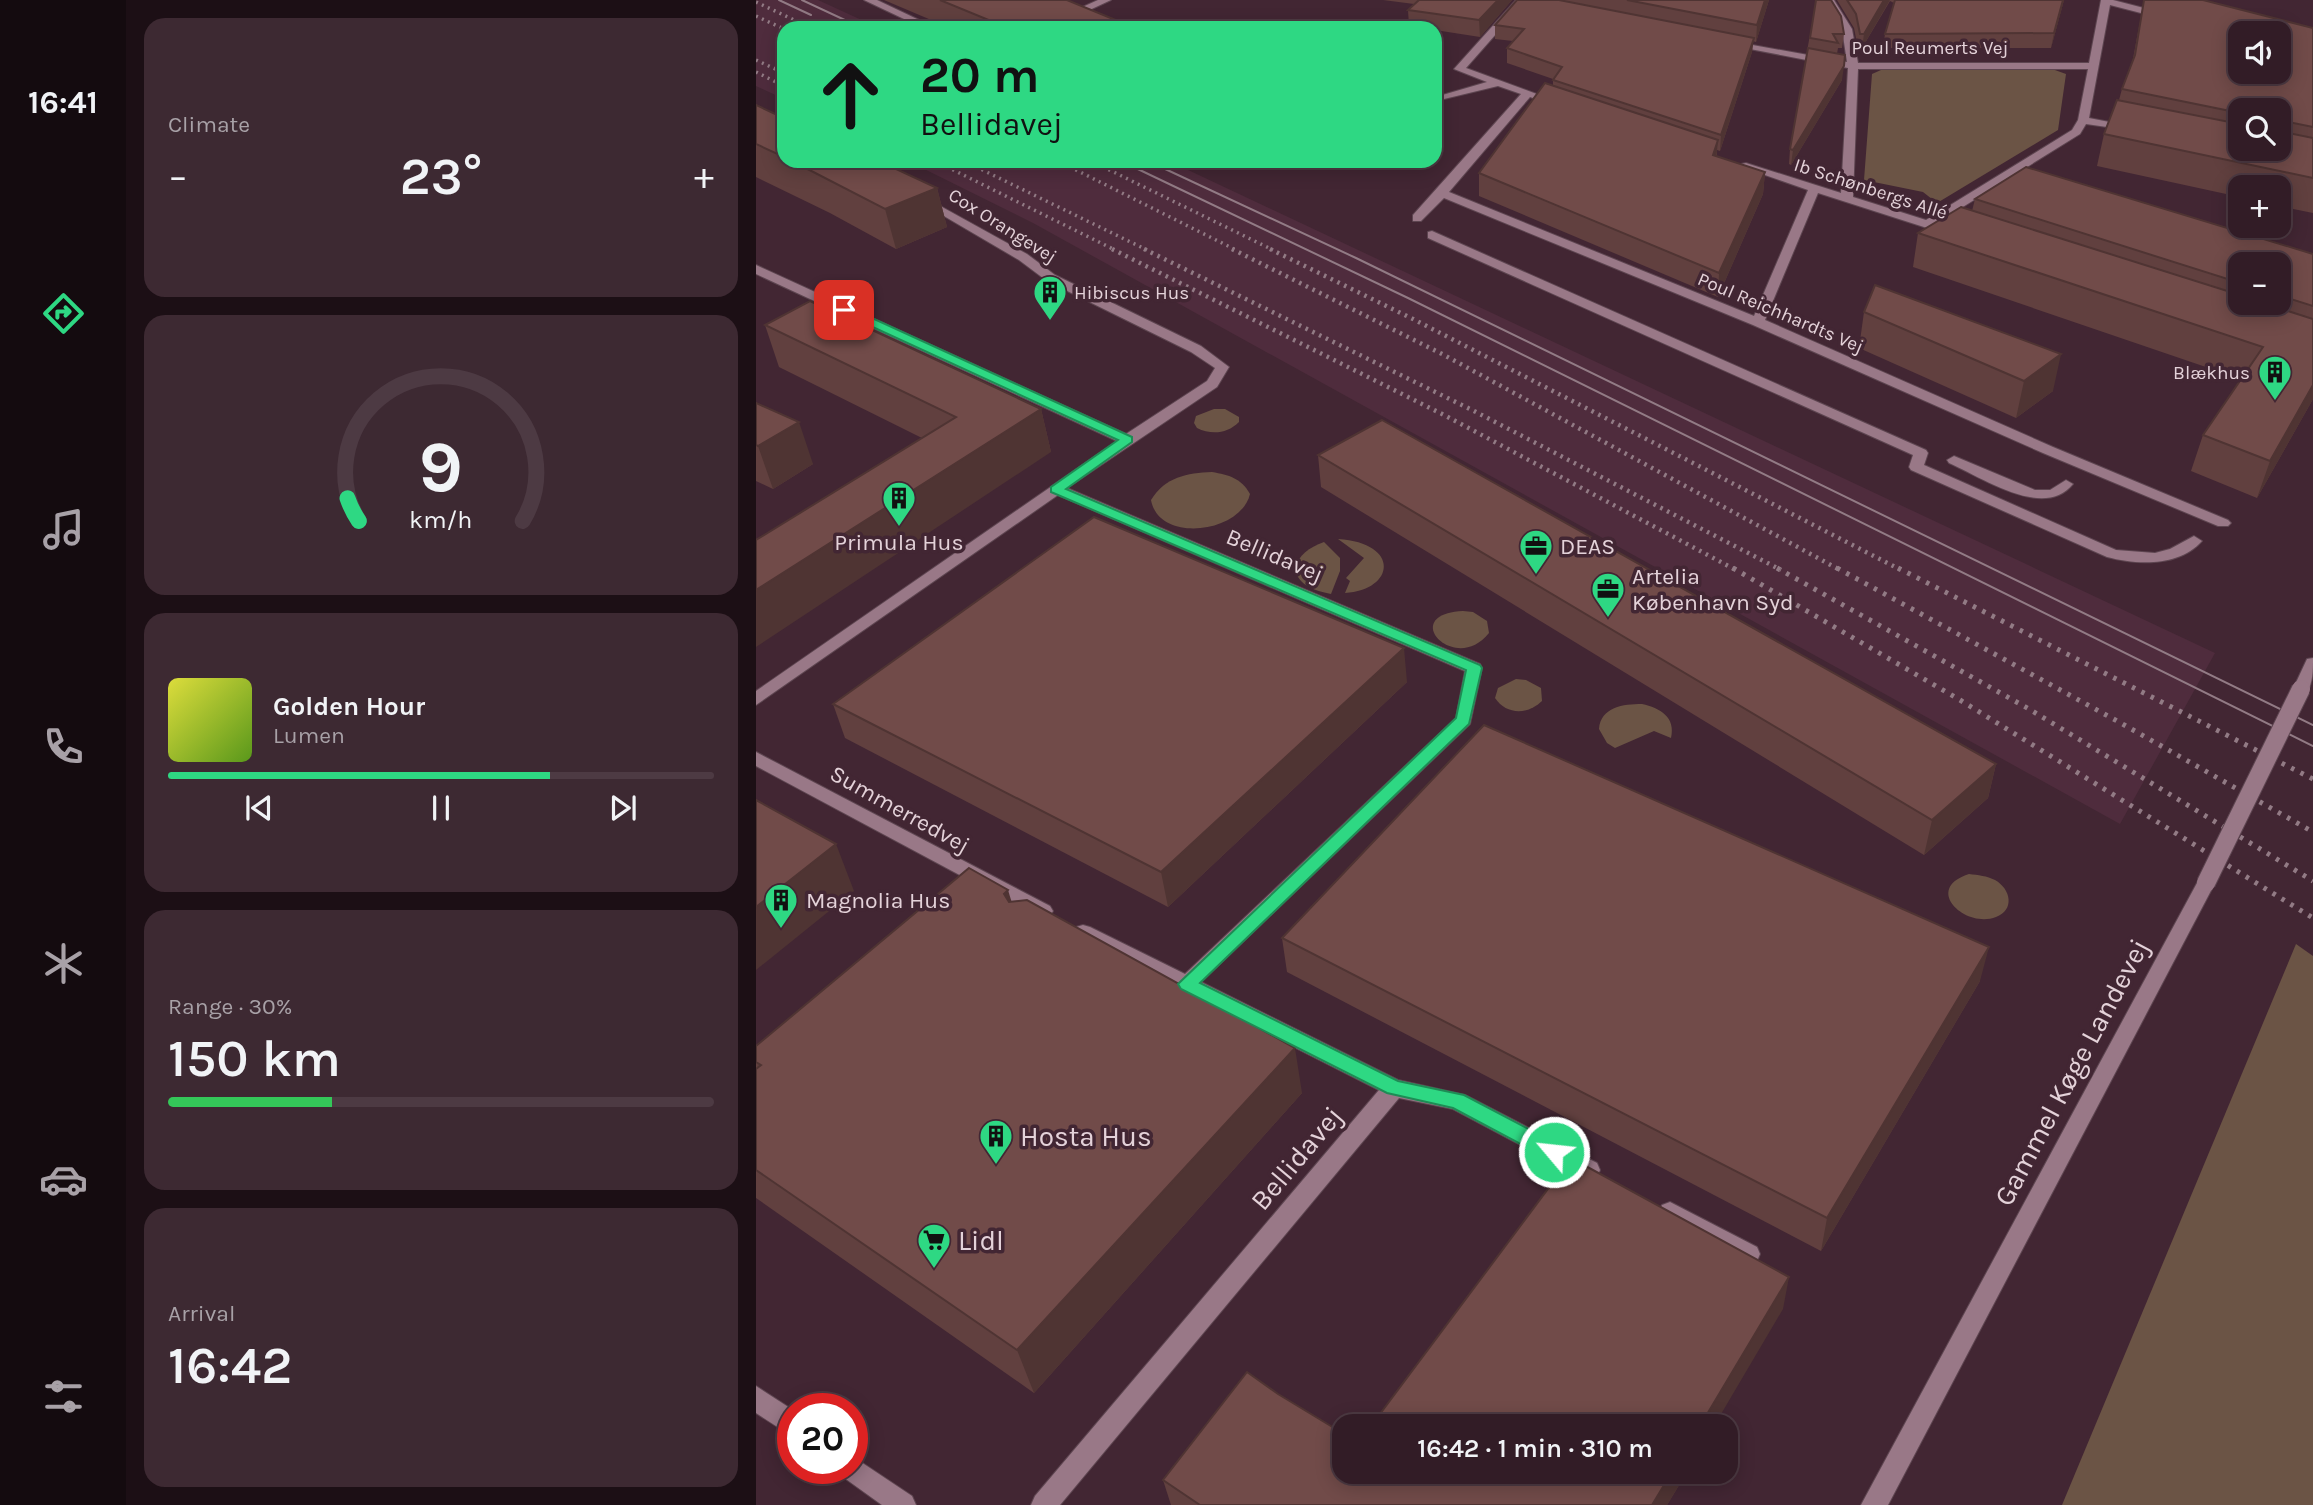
<!DOCTYPE html>
<html lang="en">
<head>
<meta charset="utf-8">
<style>
	:root { --surface:#321c26; --page:#3d2932; --text:#f1f3f6; --muted:#a8a1a7; --line:#4d3a43; --accent:#2ed883 }
	body { margin:0; font-family:Karla,sans-serif; background:var(--page); color:var(--text); height:100vh; display:flex; flex-direction:column; font-size:26px; white-space:nowrap }
	* { box-sizing:border-box; margin:0 }
	p { font-size:23px; color:var(--muted) }
	.icon { flex:none; width:38px; height:38px; fill:none; stroke:currentColor; stroke-width:2; stroke-linecap:round; stroke-linejoin:round }
	.map { position:relative; flex:1; overflow:hidden }
	.side { display:flex; flex-direction:column; gap:18px; padding:18px; background:#1c0f15; width:630px }
	.side>* { flex:none }
	.hud { position:absolute; left:21px; top:21px; width:665px; height:147px; border-radius:21px; box-shadow:0 4px 18px #0003,0 0 0 2px var(--line); background:#2ed883; color:#111; overflow:hidden }
	.buttons { position:absolute; left:1472px; top:21px; display:grid; gap:14px }
	.buttons a { display:grid; place-items:center; width:63px; height:63px; border-radius:14px; background:var(--surface); box-shadow:0 4px 18px #0003,0 0 0 2px var(--line); font-size:35px }
	.speed { position:absolute; left:21px; top:1393px; display:flex; gap:14px; font-size:35px; font-weight:700; text-align:center }
	.speed>* { display:grid; place-content:center; width:91px; height:91px; border-radius:50%; background:var(--surface); box-shadow:0 4px 18px #0003,0 0 0 2px var(--line); line-height:1 }
	.speed .limit { border:10px solid #d22; background:#fff; color:#111 }
	.pin { position:absolute; display:grid; place-items:center; width:60px; height:60px; color:#fff; margin:-30px; border-radius:14px; box-shadow:0 4px 10px #0006 }
	.me { position:absolute; width:77px; margin:-38px; rotate:298deg; stroke-linejoin:round; filter:drop-shadow(0 0 5px #0008) }
	.turn { display:flex; align-items:center; gap:24px; height:147px; padding:0 28px; font-size:32px }
	.turn .icon { width:91px; height:91px; stroke-width:2.5 }
	.turn b { display:block; font-size:49px; line-height:60px }
	.big { font-size:52px; font-weight:600; line-height:1.1 }
	.side .widget { flex:1; display:flex; flex-direction:column; justify-content:center; gap:10px; min-width:0; padding:0 24px; border-radius:21px; background:var(--page) }
	.side .dial { align-items:center; gap:0 }
	.dial svg { height:182px; overflow:visible; fill:none; stroke:var(--line); stroke-width:7; stroke-linecap:round; text-anchor:middle }
	.dial text { fill:var(--text); stroke:none }
	.song { display:flex; align-items:center; gap:21px }
	.cover { width:84px; height:84px; border-radius:10px; background:linear-gradient(135deg,hsl(60 70% 55%),hsl(90 70% 35%)) }
	.played { height:7px; border-radius:4px; background:linear-gradient(90deg,var(--accent) 70%,var(--line) 70%) }
	.keys { display:flex; justify-content:space-around; direction:ltr }
	.heat { display:flex; justify-content:space-between; align-items:center; font-size:38px; direction:ltr }
	.charge { height:10px; border-radius:5px; background:linear-gradient(90deg,#34c759 30%,var(--line) 0) }
	.trip { position:absolute; left:576px; top:1414px; width:406px; height:70px; border-radius:21px; background:var(--surface); box-shadow:0 4px 18px #0003,0 0 0 2px var(--line); font-weight:600; line-height:70px; text-align:center }
	main { display:flex; flex:1; min-height:0 }
	.tab-bar { display:flex; flex-direction:column; width:126px; justify-content:space-around; align-items:center; background:#140b0f; color:var(--muted) }
	.tab-bar .icon { width:49px; height:49px }
	.tab-bar .on { color:var(--accent) }
	.tab-bar b { font-size:32px; color:var(--text) }
	.map>svg:first-child { display:block }
	.built { fill:#4f2c3d }
	.green { fill:#6b5445 }
	.lines { fill:none; stroke-linecap:round; stroke-linejoin:round }
	.minor-casing { stroke:#5d4550; stroke-width:2 }
	.minor { fill:#997887; fill-rule:evenodd }
	.tram { stroke:#927b85; stroke-width:2 }
	.rail-far2 { stroke:#927b85; stroke-width:3.5; stroke-dasharray:2 4.5; stroke-linecap:butt }
	.rail-far1 { stroke:#927b85; stroke-width:4.5; stroke-dasharray:2.5 5; stroke-linecap:butt }
	.rail { stroke:#927b85; stroke-width:5; stroke-dasharray:3.5 7; stroke-linecap:butt }
	.minor-bridge-casing { stroke:#5d4550; stroke-width:20; stroke-linecap:butt }
	.minor-bridge { stroke:#997887; stroke-width:18 }
	.wall { fill:#61403f; fill-rule:evenodd }
	.shaded-wall { fill:#4f3433 }
	.building { fill:#714b49; stroke:#4f3433; stroke-width:2; fill-rule:evenodd }
	.route { fill:#2ed883; stroke:#1e8c55; stroke-width:2 }
	.labels { text-anchor:middle; stroke-width:7; stroke-linejoin:round; paint-order:stroke }
	.far-street-label { font-size:19px; fill:#e4d2d9; stroke:#422633 }
	.far-poi-label { font-size:19px; fill:#e4d2d9; stroke:#422633; text-anchor:start }
	.poi-label { font-size:23px; fill:#e4d2d9; stroke:#422633; text-anchor:start }
	.street-label { font-size:23px; fill:#e4d2d9; stroke:#422633 }
	.near-street-label { font-size:28px; fill:#e4d2d9; stroke:#422633 }
	.near-poi-label { font-size:28px; fill:#e4d2d9; stroke:#422633; text-anchor:start }
</style>
</head>
<body>
<main>
<nav class="tab-bar">
<b>16:41</b>
<svg class="icon on" aria-label="directions" viewBox="0 0 24 24"><path d="M12 3l9 9-9 9-9-9zM9 14v-3h6M13 9l2 2-2 2"/></svg>
<svg class="icon" aria-label="music" viewBox="0 0 24 24"><path d="M9 18V5l10-2v13"/><circle cx="6" cy="18" r="3"/><circle cx="16" cy="16" r="3"/></svg>
<svg class="icon" aria-label="phone" viewBox="0 0 24 24"><path d="M5 4h4l2 5-3 2q2 4 5 5l2-3 5 2v4C11 20 4 13 5 4z"/></svg>
<svg class="icon" aria-label="climate" viewBox="0 0 24 24"><path d="M12 3v18M4 7l16 10M4 17L20 7"/></svg>
<svg class="icon" aria-label="car" viewBox="0 0 24 24"><path d="M5 17H2v-5l4-1 3-4h7l3 4 3 1v5h-3M9 17h6M6 11h13"/><circle cx="7" cy="17" r="2"/><circle cx="17" cy="17" r="2"/></svg>
<svg class="icon" aria-label="filters" viewBox="0 0 24 24"><path d="M4 7h16M4 17h16"/><circle cx="9" cy="7" r="2"/><circle cx="15" cy="17" r="2"/></svg>
</nav>
<section class="side">
<div class="widget"><p>Climate</p>
<div class="heat"><a>−</a><b class="big">23°</b><a>+</a></div>
</div>
<div class="widget dial"><svg viewBox="0 0 100 80">
<path d="M14 69A42 42 0 1 1 86 69"/>
<path d="M14 69A42 42 0 0 1 9 59" stroke="#2ed883"/>
<text x="50" y="56" font-size="32" font-weight="700">9</text>
<text x="50" y="72" font-size="11">km/h</text>
</svg></div>
<div class="widget">
<div class="song"><i class="cover"></i><div><b>Golden Hour</b><p>Lumen</p></div></div>
<div class="played"></div>
<div class="keys"><svg class="icon" aria-label="previous" viewBox="0 0 24 24"><path d="M18 5L8 12l10 7zM5 5v14"/></svg><svg class="icon" aria-label="pause" viewBox="0 0 24 24"><path d="M8 5v14M16 5v14"/></svg><svg class="icon" aria-label="next" viewBox="0 0 24 24"><path d="M6 5l10 7-10 7zM19 5v14"/></svg></div>
</div>
<div class="widget"><p>Range · 30%</p><b class="big">150 km</b><div class="charge"></div></div>
<div class="widget"><p>Arrival</p><b class="big">16:42</b></div>
</section>
<div class="map">
<svg width="1557" height="1505" viewBox="0 0 1557 1505">
	<rect width="100%" height="100%" fill="#422633"/>
	<g class="built">
		<polygon points="0,0 62,0 123,28 28,28 28,99 0,86"/>
		<polygon points="152,161 413,161 1459,653 1364,824 277,223"/>
	</g>
	<g class="green">
		<polygon points="1296,69 1310,74 1302,130 1181,203 1167,192 1108,180 1116,74 1125,70"/>
		<path d="M458,409H469L483,417V422C471,434 455,435 441,428L438,423L440,416Z"/>
		<path d="M456,472C473,475 485,478 494,494C485,533 403,544 395,500C409,477 431,473 456,472Z"/>
		<path d="M582,539C645,543 639,590 589,593L594,581L590,578L608,558Z"/>
		<path d="M568,542L584,558V571L575,594C557,590 545,587 538,569C544,554 552,548 568,542Z"/>
		<path d="M707,611L717,612L731,621L733,633C699,676 641,614 707,611Z"/>
		<path d="M760,679L770,680L785,688L786,701C772,715 750,715 739,698L742,688Z"/>
		<path d="M886,704C904,708 920,717 915,738L898,731L859,748L851,743L843,729C845,707 867,704 886,704Z"/>
		<path d="M1213,874C1222,875 1231,876 1239,880C1255,889 1259,910 1240,917C1210,929 1166,889 1213,874Z"/>
		<polygon points="1540,944 1557,956 1557,1505 1306,1505"/>
	</g>
	<g class="lines">
		<defs>
			<g id="minor">
				<polygon points="108,0 121,0 180,28 167,28"/>
				<polygon points="342,0 355,0 325,14 358,28 344,28 311,14"/>
				<path d="M760,0H770L710,68L805,103L800,106L774,97L693,192L998,316L1052,190L980,165L990,163L1085,193L1092,68L973,45L968,42L969,40L1091,62L1086,29L1068,0H1078L1096,29L1102,63H1333L1345,0H1357L1411,14L1413,16L1408,19L1354,5L1333,118L1379,127V131L1330,124L1324,134L1181,223L1200,229V235L1196,236L1062,193L1009,320L1297,447L1472,520L1475,523L1472,526H1462L1287,453L997,325L688,198L665,221H657V215L765,94L742,86L688,99L683,96L731,82L698,69ZM1102,69H1332L1322,120L1316,130L1170,220L1097,197Z"/>
				<polygon points="168,197 271,254 299,275 445,346 473,367 461,387 311,488 724,664 726,668 714,724 445,982 642,1080 709,1095 841,1163 844,1170 841,1177 833,1179 825,1177 697,1109 643,1098 304,1505 275,1505 279,1496 623,1090 320,937 317,932 320,927 327,925 334,927 429,974 700,718 709,671 302,495 0,705 0,691 361,441 0,274 0,265 370,434 451,381 459,368 435,352 291,281 263,260 164,202 162,200"/>
				<path d="M676,231L1170,450L1172,453L1168,465L1360,550L1399,553L1414,549L1438,536L1446,541C1423,567 1381,565 1351,557L1155,470L1153,467L1157,455L672,238V232Z"/>
				<path d="M1198,456L1279,490H1294L1310,480L1317,484C1288,520 1227,478 1193,463L1191,460Z"/>
				<path d="M1557,658C1557,671 1557,681 1551,693H1539L1537,689L1551,659Z"/>
				<polygon points="0,752 294,906 297,911 294,916 287,918 280,916 0,766"/>
				<polygon points="1450,876 1457,878 1459,883 1132,1505 1105,1505 1441,883 1443,878"/>
				<polygon points="914,1202 1001,1247 1004,1254 1001,1261 993,1264 985,1261 906,1219 903,1212 906,1205"/>
				<polygon points="0,1386 37,1410 37,1437 0,1413"/>
				<polygon points="96,1456 156,1496 160,1505 126,1505 87,1477 84,1468 96,1468"/>
			</g>
		</defs>
		<use href="#minor" class="minor-casing"/>
		<use href="#minor" class="minor"/>
		<g class="tram">
			<polyline points="23,0 55,15"/>
			<polyline points="46,0 106,28"/>
			<polyline points="365,161 652,298 1557,746"/>
			<polyline points="392,161 600,258 1557,725"/>
		</g>
		<g class="rail-far2">
			<polyline points="0,2 55,28"/>
			<polyline points="0,16 28,29"/>
			<polyline points="0,60 28,73"/>
			<polyline points="0,72 28,86"/>
			<polyline points="179,161 359,250"/>
			<polyline points="208,161 391,250"/>
			<polyline points="302,161 480,250"/>
			<polyline points="335,161 517,250"/>
		</g>
		<g class="rail-far1">
			<polyline points="356,249 688,415 980,570"/>
			<polyline points="388,249 716,410 1025,570"/>
			<polyline points="476,249 688,355 1084,570"/>
			<polyline points="514,249 657,319 1145,570"/>
		</g>
		<g class="rail">
			<polyline points="977,568 1204,700 1557,918"/>
			<polyline points="1021,568 1273,709 1557,881"/>
			<polyline points="1081,568 1363,722 1557,832"/>
			<polyline points="1142,568 1557,779"/>
		</g>
		<defs>
			<polyline id="minor-bridge" points="1450,883 1545,689"/>
		</defs>
		<use href="#minor-bridge" class="minor-bridge-casing"/>
		<use href="#minor-bridge" class="minor-bridge"/>
	</g>
	<g class="wall">
		<polygon points="128,0 312,0 379,28 194,28"/>
		<polygon points="627,0 756,0 724,37 679,30 679,28 664,28 653,26 652,10 658,4"/>
		<polygon points="761,0 1013,0 1000,42 997,41 996,52 964,151 961,150 961,156 1009,172 1007,194 962,297 723,196 723,173 797,86 797,79 751,63 751,48 757,41 739,39 739,25"/>
		<polygon points="1060,0 1088,34 1086,48 1082,48 1081,54 1086,80 1035,165 1033,164 1034,149"/>
		<polygon points="1081,0 1308,0 1295,48 1127,48 1129,34 1138,3 1134,1 1106,48 1102,48 1098,28"/>
		<path d="M1388,0H1447L1557,28V213L1522,206V187H1484V197L1341,166L1348,134L1363,100L1366,89L1376,64ZM1484,110H1522V149H1484Z"/>
		<polygon points="0,105 28,118 28,161 123,161 181,188 191,227 140,249 74,213 0,177"/>
		<path d="M1219,199L1557,254V399L1501,498L1435,471L1447,435L1485,379L1157,267L1162,233L1216,211ZM1484,264H1522V303H1484Z"/>
		<polygon points="1108,312 1297,391 1260,418 1103,348"/>
		<polygon points="9,325 285,409 295,452 166,438 23,367"/>
		<polygon points="0,403 57,464 17,489 0,481"/>
		<polygon points="562,455 1240,764 1232,798 1168,855 565,487"/>
		<polygon points="651,682 412,907 89,738 77,704"/>
		<polygon points="256,902 546,1093 278,1393 0,1198 0,1046"/>
		<polygon points="526,938 1224,981 1065,1251 531,972"/>
		<polygon points="588,1472 931,1472 911,1505 415,1505 407,1480"/>
	</g>
	<g class="shaded-wall">
		<polygon points="742,0 756,0 724,37 723,20"/>
		<polygon points="1009,0 1013,0 1000,42 1001,25"/>
		<polygon points="1128,0 1134,0 1106,48 1108,34"/>
		<polygon points="1307,0 1308,0 1295,48 1298,33"/>
		<polygon points="998,38 996,52 964,151 965,135"/>
		<polygon points="1088,66 1086,80 1035,165 1037,150"/>
		<polygon points="962,140 960,162 957,155"/>
		<polygon points="1009,172 1007,194 962,297 963,273"/>
		<polygon points="181,188 191,227 140,249 129,209"/>
		<polygon points="1305,354 1297,391 1260,418 1268,381"/>
		<polygon points="1557,385 1557,399 1501,498 1514,461"/>
		<polygon points="285,409 295,452 0,647 0,590"/>
		<polygon points="43,422 57,464 17,489 2,446"/>
		<polygon points="648,648 651,682 412,907 405,872"/>
		<polygon points="1240,764 1232,798 1168,855 1176,820"/>
		<polygon points="80,844 98,891 0,970 0,907"/>
		<polygon points="252,890 266,936 248,894"/>
		<polygon points="1233,947 1224,981 1065,1251 1071,1218"/>
		<polygon points="539,1048 546,1093 278,1393 261,1350"/>
		<polygon points="1033,1277 1027,1309 958,1426 944,1426"/>
		<polygon points="916,1472 931,1472 911,1505 896,1505"/>
	</g>
	<g class="building">
		<polygon points="184,0 311,0 379,28 252,28"/>
		<polygon points="663,0 742,0 723,20 652,10"/>
		<polygon points="761,0 803,0 998,38 965,135 797,80 806,67 751,48 768,29 739,25"/>
		<polygon points="871,0 1009,0 1001,25"/>
		<polygon points="1060,0 1075,0 1085,16 1088,34 1077,34 1082,43 1054,38"/>
		<polygon points="1091,0 1128,0 1108,34 1104,34 1100,14"/>
		<polygon points="1139,0 1307,0 1298,33 1129,34"/>
		<path d="M1388,0H1447L1557,28V127L1522,120V110H1484V113L1366,89L1379,55ZM1484,33H1522V72H1484Z"/>
		<polygon points="1052,48 1089,55 1088,66 1037,150 1034,149"/>
		<polygon points="789,83 962,140 957,155 1009,172 963,273 723,173"/>
		<polygon points="1361,100 1484,124 1484,149 1522,149 1522,131 1557,138 1557,178 1348,134"/>
		<polygon points="0,105 28,118 28,157 0,144"/>
		<polygon points="36,161 123,161 181,188 129,209"/>
		<polygon points="1270,167 1557,254 1557,306 1522,295 1522,264 1484,264 1484,283 1219,199"/>
		<polygon points="1205,207 1484,295 1484,303 1507,303 1557,319 1557,385 1514,461 1447,435 1507,347 1162,233"/>
		<polygon points="1119,285 1305,354 1268,381 1108,312"/>
		<polygon points="54,301 285,409 0,590 0,540 200,417 9,325"/>
		<polygon points="0,403 43,422 2,446 0,445"/>
		<polygon points="626,420 1240,764 1176,820 562,455"/>
		<polygon points="338,517 648,648 405,872 77,704"/>
		<polygon points="728,725 1233,947 1071,1218 526,938"/>
		<polygon points="0,800 80,844 0,907"/>
		<polygon points="213,868 252,890 248,894 253,902 271,900 539,1048 261,1350 0,1170 0,1069 5,1065 0,1062 0,1046"/>
		<polygon points="815,1158 1033,1277 944,1426 615,1426"/>
		<polygon points="491,1372 522,1394 588,1434 588,1472 916,1472 896,1505 444,1505 407,1480"/>
	</g>
	<polygon class="route" points="84,307 92,307 376,437 376,442 310,489 724,665 726,668 713,724 444,983 642,1081 708,1095 805,1146 808,1152 805,1158 798,1160 791,1158 697,1108 631,1093 425,989 422,984 700,718 710,670 295,492 295,487 362,440 84,312"/>
	<defs>
		<symbol id="building-pin" viewBox="-11 -11 22 30"><path d="M0 17L-7.5 6A9.5 9.5 0 1 1 7.5 6Z" fill="#2ed883" stroke="#422633"/><path d="M-4-6H4V6H1V3H-1V6H-4ZM-2.5-4.3h1.7v1.8h-1.7ZM.8-4.3h1.7v1.8H.8ZM-2.5-1h1.7V.8h-1.7ZM.8-1h1.7V.8H.8Z" fill="#111"/></symbol>
		<symbol id="office-pin" viewBox="-11 -11 22 30"><path d="M0 17L-7.5 6A9.5 9.5 0 1 1 7.5 6Z" fill="#2ed883" stroke="#422633"/><path d="M-6-3h4V-5.5h4V-3h4V5H-6ZM-1-4.5V-3h2v-1.5ZM-6 0V1H6V0Z" fill="#111"/></symbol>
		<symbol id="supermarket-pin" viewBox="-11 -11 22 30"><path d="M0 17L-7.5 6A9.5 9.5 0 1 1 7.5 6Z" fill="#2ed883" stroke="#422633"/><path d="M-6-5.5h2.5l.6 2H6L4.5 2H-2.5L-4.4-4H-6ZM-1.5 3.2a1.3 1.3 0 1 0 .1 0ZM3 3.2a1.3 1.3 0 1 0 .1 0Z" fill="#111"/></symbol>
	</defs>
	<g fill-rule="evenodd">
		<use href="#building-pin" x="275" y="273" width="38" height="52"/>
		<use href="#building-pin" x="1500" y="353" width="38" height="52"/>
		<use href="#building-pin" x="124" y="479" width="38" height="52"/>
		<use href="#office-pin" x="761" y="527" width="38" height="52"/>
		<use href="#office-pin" x="833" y="570" width="38" height="52"/>
		<use href="#building-pin" x="6" y="881" width="38" height="52"/>
		<use href="#building-pin" x="221" y="1117" width="38" height="52"/>
		<use href="#supermarket-pin" x="159" y="1221" width="38" height="52"/>
	</g>
	<g class="labels">
		<g class="far-street-label">
			<text x="1174" y="54">Poul Reumerts Vej</text>
			<text transform="translate(1115 188) rotate(18)" y="7">Ib Schønbergs Allé</text>
			<text transform="translate(247 225) rotate(32)" y="7">Cox Orangevej</text>
			<text transform="translate(1025 312) rotate(23)" y="7">Poul Reichhardts Vej</text>
		</g>
		<g class="far-poi-label">
			<text x="318" y="299">Hibiscus Hus</text>
			<text x="1494" y="379" text-anchor="end">Blækhus</text>
		</g>
		<g class="poi-label">
			<text x="143" y="550" text-anchor="middle">Primula Hus</text>
			<text x="804" y="554">DEAS</text>
			<text x="876" y="584">Artelia<tspan x="876" dy="26">København Syd</tspan></text>
			<text x="50" y="908">Magnolia Hus</text>
		</g>
		<g class="street-label">
			<text transform="translate(519 555) rotate(23)" y="8">Bellidavej</text>
			<text transform="translate(144 809) rotate(29)" y="8">Summerredvej</text>
		</g>
		<g class="near-street-label">
			<text transform="translate(1315 1072) rotate(-62)" y="10">Gammel Køge Landevej</text>
			<text transform="translate(540 1158) rotate(-50)" y="10">Bellidavej</text>
		</g>
		<g class="near-poi-label">
			<text x="264" y="1146">Hosta Hus</text>
			<text x="202" y="1250">Lidl</text>
		</g>
	</g>
</svg>
<div class="buttons">
<a><svg class="icon" aria-label="sound" viewBox="0 0 24 24"><path d="M4 9h4l5-4v14l-5-4H4zM17 9q2 3 0 6"/></svg></a>
<a><svg class="icon" aria-label="search" viewBox="0 0 24 24"><circle cx="10" cy="10" r="6"/><path d="M15 15l6 6"/></svg></a>
<a>+</a>
<a>−</a>
</div>
<div class="speed"><div class="limit">20</div></div>
<div class="pin" style="left:88px;top:310px;background:#d93025"><svg class="icon" aria-label="arrive" viewBox="0 0 24 24"><path d="M6 21V4h12l-3 4 3 4H6"/></svg></div>
<svg class="me" style="left:798px;top:1152px" viewBox="-20 -20 40 40"><circle r="17" fill="#2ed883" stroke="#fff" stroke-width="3"/><path d="M0-11L8 9 0 5-8 9z" fill="#fff"/></svg>
<div class="trip">16:42 · 1 min · 310 m</div>
<div class="hud">
<div class="turn"><svg class="icon" aria-label="ahead" viewBox="0 0 24 24"><path d="M12 20V5M6 11l6-6 6 6"/></svg><div><b>20 m</b>Bellidavej</div></div>
</div>
</div>
</main>
</body>
</html>
